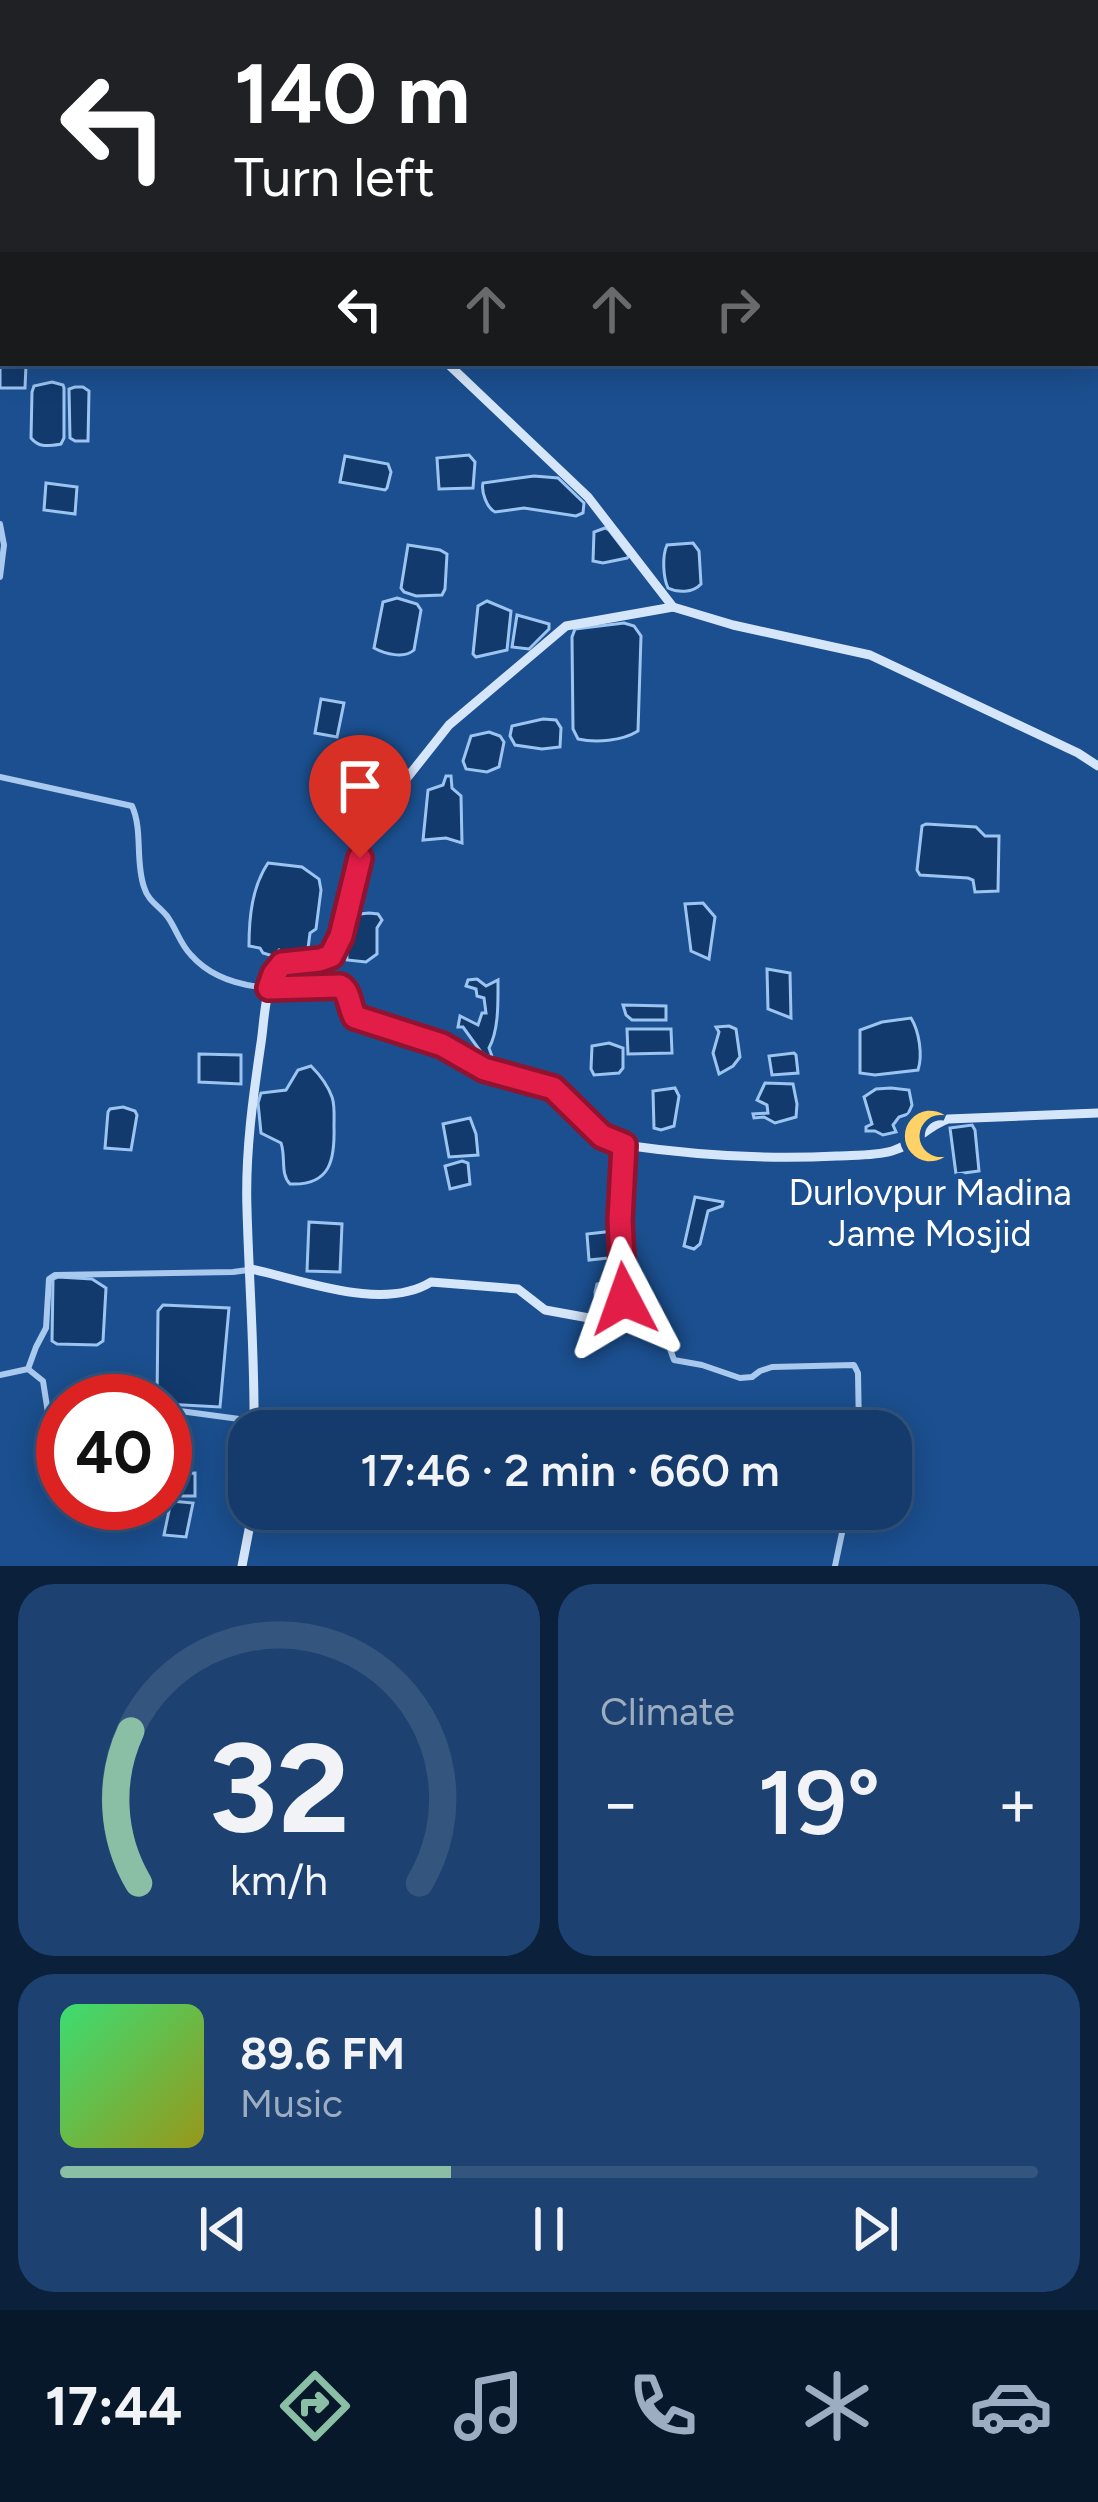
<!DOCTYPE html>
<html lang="en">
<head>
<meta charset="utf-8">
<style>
	:root { --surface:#143b6b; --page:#1d4271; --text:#f1f3f6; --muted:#9dadc1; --line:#33557e; --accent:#8abfa5 }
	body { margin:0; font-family:Figtree,sans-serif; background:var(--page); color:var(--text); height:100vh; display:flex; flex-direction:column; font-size:45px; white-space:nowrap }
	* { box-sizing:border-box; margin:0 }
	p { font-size:39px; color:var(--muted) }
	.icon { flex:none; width:66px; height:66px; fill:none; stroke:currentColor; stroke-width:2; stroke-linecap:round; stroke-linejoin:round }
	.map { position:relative; height:1566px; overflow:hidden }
	.drawer { display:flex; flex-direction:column; gap:18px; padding:18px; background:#0b203b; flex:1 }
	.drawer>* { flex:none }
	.banner { position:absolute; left:0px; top:0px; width:1098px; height:366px; box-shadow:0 6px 30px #0003,0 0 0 3px var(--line); background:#202124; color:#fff; overflow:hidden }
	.speed { position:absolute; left:36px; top:1374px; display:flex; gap:24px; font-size:60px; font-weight:700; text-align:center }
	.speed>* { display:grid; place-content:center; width:156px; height:156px; border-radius:50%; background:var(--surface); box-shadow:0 6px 30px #0003,0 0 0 3px var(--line); line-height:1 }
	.speed .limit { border:18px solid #d22; background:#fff; color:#111 }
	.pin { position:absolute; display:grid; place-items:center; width:102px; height:102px; color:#fff; margin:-123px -51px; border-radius:50% 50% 50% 0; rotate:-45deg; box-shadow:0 0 12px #0007 }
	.pin .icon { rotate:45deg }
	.me { position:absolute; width:132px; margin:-66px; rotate:356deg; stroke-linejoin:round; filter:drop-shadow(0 0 9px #0008) }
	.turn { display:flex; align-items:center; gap:42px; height:252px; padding:0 36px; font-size:54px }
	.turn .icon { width:156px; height:156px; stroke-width:2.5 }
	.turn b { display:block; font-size:84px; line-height:102px }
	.lanes { display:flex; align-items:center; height:114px; padding:0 36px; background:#0003; justify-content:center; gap:60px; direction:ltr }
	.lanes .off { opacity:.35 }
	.big { font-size:90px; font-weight:600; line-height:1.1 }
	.drawer .card { flex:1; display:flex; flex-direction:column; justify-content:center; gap:18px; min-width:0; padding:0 42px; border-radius:36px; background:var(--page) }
	.drawer .dial { align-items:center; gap:0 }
	.dial svg { height:312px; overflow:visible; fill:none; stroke:var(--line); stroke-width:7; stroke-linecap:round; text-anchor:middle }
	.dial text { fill:var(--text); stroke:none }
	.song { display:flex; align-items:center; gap:36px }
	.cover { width:144px; height:144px; border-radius:18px; background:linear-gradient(135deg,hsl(140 70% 55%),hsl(60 70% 35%)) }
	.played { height:12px; border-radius:6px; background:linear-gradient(90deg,var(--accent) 40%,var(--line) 40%) }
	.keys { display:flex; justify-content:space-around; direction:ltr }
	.heat { display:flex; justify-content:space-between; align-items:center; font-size:66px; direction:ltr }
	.drawer .tiles { flex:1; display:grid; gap:18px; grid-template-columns:1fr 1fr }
	.card:last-child { grid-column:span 2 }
	.trip { position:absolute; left:228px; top:1410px; width:684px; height:120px; border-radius:36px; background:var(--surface); box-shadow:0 6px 30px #0003,0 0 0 3px var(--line); font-weight:600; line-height:120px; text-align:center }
	.tabs { display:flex; height:192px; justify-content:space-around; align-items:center; background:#08182b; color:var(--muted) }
	.tabs .icon { width:84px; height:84px }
	.tabs .on { color:var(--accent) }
	.tabs b { font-size:54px; color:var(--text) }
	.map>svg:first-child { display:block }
	.water { fill:#123a6d; stroke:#9cc4f0; stroke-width:3 }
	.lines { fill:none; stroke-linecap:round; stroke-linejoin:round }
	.street { stroke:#a9c9ee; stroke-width:6 }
	.secondary { stroke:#d6e6fa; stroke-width:9 }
	.route-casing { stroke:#92132f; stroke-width:30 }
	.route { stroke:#e11d48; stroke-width:21 }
	.labels { text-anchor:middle; stroke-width:12; stroke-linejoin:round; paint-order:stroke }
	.poi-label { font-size:36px; fill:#fff; stroke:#1b4f8f }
</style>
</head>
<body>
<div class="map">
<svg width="1098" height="1566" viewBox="0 0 1098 1566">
	<rect width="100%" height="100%" fill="#1b4f8f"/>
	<g class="water">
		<polygon points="0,358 3,359 3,363 26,365 25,388 0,388"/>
		<path d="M52,382L63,385L64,388V438L61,444C49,446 39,448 31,438L32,392L34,386Z"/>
		<polygon points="75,387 83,387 89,391 88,441 75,441 70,438 69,389"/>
		<polygon points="469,455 475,462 473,488 439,489 437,458"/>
		<polygon points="345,456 388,464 391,472 387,488 385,490 340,482"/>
		<path d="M534,476L558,478L584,503L583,513L576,516L524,508L495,512C487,508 481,492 483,483Z"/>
		<polygon points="46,483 77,487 75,514 44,510"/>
		<polygon points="605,528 609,530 629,556 627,558 603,563 593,561 594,532"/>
		<path d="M693,543L699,551L701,584C693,593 678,593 668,588C663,577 662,556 667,545Z"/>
		<polygon points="408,545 440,550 447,554 445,589 442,595 416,596 404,592 401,588"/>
		<path d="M397,598L417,604L421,610L414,650C404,659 385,654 374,648L383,602Z"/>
		<polygon points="487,601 511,611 507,650 476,657 473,654 478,606"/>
		<polygon points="517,615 549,624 549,629 529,649 512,647"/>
		<path d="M624,623L634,626L641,636L638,731C622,741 596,743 578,739L573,729L572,637L575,629Z"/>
		<polygon points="321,699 344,703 337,737 315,733"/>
		<polygon points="543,719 556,720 561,728 560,747 542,749 515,745 510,736 512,726"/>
		<polygon points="489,732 500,736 504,742 499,767 487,772 466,769 463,761 471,736"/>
		<polygon points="446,776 451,776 452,788 461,796 462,843 446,838 423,840 428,790 443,785"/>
		<polygon points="926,824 976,827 985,836 999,836 998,891 975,892 973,880 968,878 920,875 917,870 922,826"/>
		<path d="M268,863L302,867L319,879L321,890L316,929L310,933L307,956L286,957L279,950L273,956L263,953L260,948L249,946C249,917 252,887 268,863Z"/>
		<polygon points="703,903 715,917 709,959 691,951 685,904"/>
		<path d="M369,913L378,914L382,920L377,928V954L366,962L347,960C346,942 349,930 360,914Z"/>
		<polygon points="767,969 790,973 791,1018 768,1009"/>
		<path d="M477,979L486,986L498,980C498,1002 499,1030 489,1048L493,1059L481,1052L463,1027H458L460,1016L478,1025L482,1013H486L484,998L477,996L476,989L466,986L468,980Z"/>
		<polygon points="623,1005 666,1006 666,1020 632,1020 626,1015"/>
		<path d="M911,1018C919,1031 923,1055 918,1070L875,1075L860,1073V1030L882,1022Z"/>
		<polygon points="729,1026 736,1029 740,1057 733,1066 719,1074 713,1053 719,1032 716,1027"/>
		<polygon points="627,1029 671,1029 672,1053 628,1054"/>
		<polygon points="609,1043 623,1048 623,1068 619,1073 594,1075 591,1069 592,1046"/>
		<polygon points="794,1053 796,1055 798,1073 772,1075 769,1056"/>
		<polygon points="199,1054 241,1055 241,1084 199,1082"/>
		<path d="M311,1066C319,1074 328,1086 332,1097C335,1105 334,1118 334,1126C335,1159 331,1186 290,1184C280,1174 286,1157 281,1143L261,1133L258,1103L261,1093L286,1090L298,1070Z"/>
		<polygon points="765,1083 793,1084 797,1104 796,1117 775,1123 764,1117 754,1118 753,1114 768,1113 767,1105 757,1100"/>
		<polygon points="675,1088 679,1096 674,1126 661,1130 654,1128 653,1091"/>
		<polygon points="891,1088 909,1090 912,1105 908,1114 899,1117 893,1125 896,1132 883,1135 875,1131 866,1131 866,1127 872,1124 864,1097 876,1089"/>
		<polygon points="123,1107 135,1111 137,1115 131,1150 105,1148 108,1112 110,1109"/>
		<polygon points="470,1118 476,1134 478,1155 449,1157 443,1124"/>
		<polygon points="972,1125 975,1130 979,1171 956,1174 950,1128"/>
		<polygon points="462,1161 468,1163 470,1184 450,1189 445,1166"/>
		<polygon points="695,1197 723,1202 722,1206 708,1211 700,1244 694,1249 684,1246"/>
		<polygon points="309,1222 342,1224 340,1272 307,1271"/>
		<polygon points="614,1231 618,1257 589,1260 587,1234"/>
		<polygon points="58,1277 92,1279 106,1288 103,1341 97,1345 57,1344 52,1341 53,1279"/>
		<polygon points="619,1280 619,1316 597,1316 595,1292 597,1284"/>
		<polygon points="163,1305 229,1308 220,1407 165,1404 165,1401 157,1401 158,1311"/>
		<polygon points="195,1473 195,1496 165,1496 165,1474"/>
		<polygon points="171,1501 193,1503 186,1537 164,1535"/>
	</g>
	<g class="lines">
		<g class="street">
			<polyline points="1008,0 1011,3"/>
			<polyline points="1095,124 1098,126"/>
			<polyline points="0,524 4,545 0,577"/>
			<path d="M0,777L132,806C143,830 135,861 144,887C148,901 158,905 167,916C176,928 180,944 191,955C227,996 291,989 340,986L346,991L355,1017L442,1045L485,1069L553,1088L601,1135L624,1145"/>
			<polyline points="622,1324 658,1328 665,1335 674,1360 702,1365 740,1378 752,1377 760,1371 772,1367 854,1365 858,1373 859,1431"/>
			<polyline points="28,1369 43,1381 49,1419 63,1423"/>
			<polyline points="0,1375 28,1369 36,1347 46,1328 49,1279 55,1275 233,1272 248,1270"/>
			<polyline points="165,1409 254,1421"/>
			<polyline points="835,1566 847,1509"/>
		</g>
		<g class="secondary">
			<polyline points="0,26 3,28"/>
			<polyline points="447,363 588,497 673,607 733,625 870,655 1078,753 1098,766"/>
			<path d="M251,1269C303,1280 383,1312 431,1282L518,1289L545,1310L622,1324L624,1273L620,1220L624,1145C694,1155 766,1160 837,1156C855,1155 875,1156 892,1151C914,1145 927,1126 948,1119L1098,1113"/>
			<path d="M254,1431C255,1357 249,1283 247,1209C245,1154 253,1097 261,1043C265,1017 264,984 282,964L320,960L331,956L341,936L360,858L380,812L449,725L566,626L673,607"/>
			<polyline points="242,1566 253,1509"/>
		</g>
	</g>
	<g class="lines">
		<defs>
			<path id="route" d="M360,858L341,936L331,956L320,960L282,964L274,974L269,988L340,986C350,991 349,1007 355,1017L442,1045L484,1069L553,1088L602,1136L624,1145L620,1220L624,1299"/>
		</defs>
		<use href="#route" class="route-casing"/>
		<use href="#route" class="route"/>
	</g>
	<defs>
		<symbol id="mosque-bare" viewBox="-9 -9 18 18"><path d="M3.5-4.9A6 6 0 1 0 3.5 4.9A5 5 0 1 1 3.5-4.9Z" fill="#ffd166" stroke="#1b4f8f" stroke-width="2.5" paint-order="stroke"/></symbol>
	</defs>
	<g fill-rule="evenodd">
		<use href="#mosque-bare" x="892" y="1098" width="76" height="76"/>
	</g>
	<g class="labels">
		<g class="poi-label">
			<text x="930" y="1205">Durlovpur Madina<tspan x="930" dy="41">Jame Mosjid</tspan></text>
		</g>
	</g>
</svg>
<div class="speed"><div class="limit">40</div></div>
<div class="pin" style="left:360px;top:858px;background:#d93025"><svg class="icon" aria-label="arrive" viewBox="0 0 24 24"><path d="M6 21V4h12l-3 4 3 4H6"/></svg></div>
<svg class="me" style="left:624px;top:1299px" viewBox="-20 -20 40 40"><path d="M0-17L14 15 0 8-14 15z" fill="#e11d48" stroke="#fff" stroke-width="4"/></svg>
<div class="trip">17:46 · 2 min · 660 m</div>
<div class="banner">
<div class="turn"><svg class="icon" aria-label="left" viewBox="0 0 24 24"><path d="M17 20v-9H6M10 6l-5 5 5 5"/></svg><div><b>140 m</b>Turn left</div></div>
<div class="lanes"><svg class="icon" aria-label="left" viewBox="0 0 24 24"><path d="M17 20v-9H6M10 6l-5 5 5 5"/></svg><svg class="icon off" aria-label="ahead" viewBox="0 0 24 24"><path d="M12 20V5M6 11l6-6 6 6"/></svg><svg class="icon off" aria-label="ahead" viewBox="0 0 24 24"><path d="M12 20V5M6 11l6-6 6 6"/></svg><svg class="icon off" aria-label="right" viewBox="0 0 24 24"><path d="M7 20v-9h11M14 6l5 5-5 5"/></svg></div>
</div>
</div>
<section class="drawer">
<div class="tiles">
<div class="card dial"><svg viewBox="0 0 100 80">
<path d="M14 69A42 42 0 1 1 86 69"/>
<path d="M14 69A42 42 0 0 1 12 30" stroke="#8abfa5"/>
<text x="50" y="56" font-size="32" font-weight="700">32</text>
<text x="50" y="72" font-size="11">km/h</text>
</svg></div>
<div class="card"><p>Climate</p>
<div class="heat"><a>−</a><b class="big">19°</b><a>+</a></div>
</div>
<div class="card">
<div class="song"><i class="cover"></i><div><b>89.6 FM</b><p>Music</p></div></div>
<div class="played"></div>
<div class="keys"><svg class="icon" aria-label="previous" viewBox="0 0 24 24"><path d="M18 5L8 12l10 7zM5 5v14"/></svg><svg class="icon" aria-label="pause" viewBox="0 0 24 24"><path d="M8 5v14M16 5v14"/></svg><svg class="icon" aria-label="next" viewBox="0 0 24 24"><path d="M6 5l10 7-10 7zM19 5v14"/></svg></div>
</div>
</div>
</section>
<nav class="tabs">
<b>17:44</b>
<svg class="icon on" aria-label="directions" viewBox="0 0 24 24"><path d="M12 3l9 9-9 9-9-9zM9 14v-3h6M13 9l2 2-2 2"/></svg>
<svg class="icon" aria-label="music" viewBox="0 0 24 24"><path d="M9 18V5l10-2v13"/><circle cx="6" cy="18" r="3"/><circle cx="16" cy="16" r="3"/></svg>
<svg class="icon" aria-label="phone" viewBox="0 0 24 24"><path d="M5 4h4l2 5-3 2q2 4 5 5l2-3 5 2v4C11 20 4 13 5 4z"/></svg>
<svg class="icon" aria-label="climate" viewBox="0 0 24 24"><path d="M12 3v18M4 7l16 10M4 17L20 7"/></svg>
<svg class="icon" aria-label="car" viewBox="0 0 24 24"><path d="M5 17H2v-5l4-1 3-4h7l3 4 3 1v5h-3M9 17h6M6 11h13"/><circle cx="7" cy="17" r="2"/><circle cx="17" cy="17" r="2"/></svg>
</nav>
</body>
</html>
